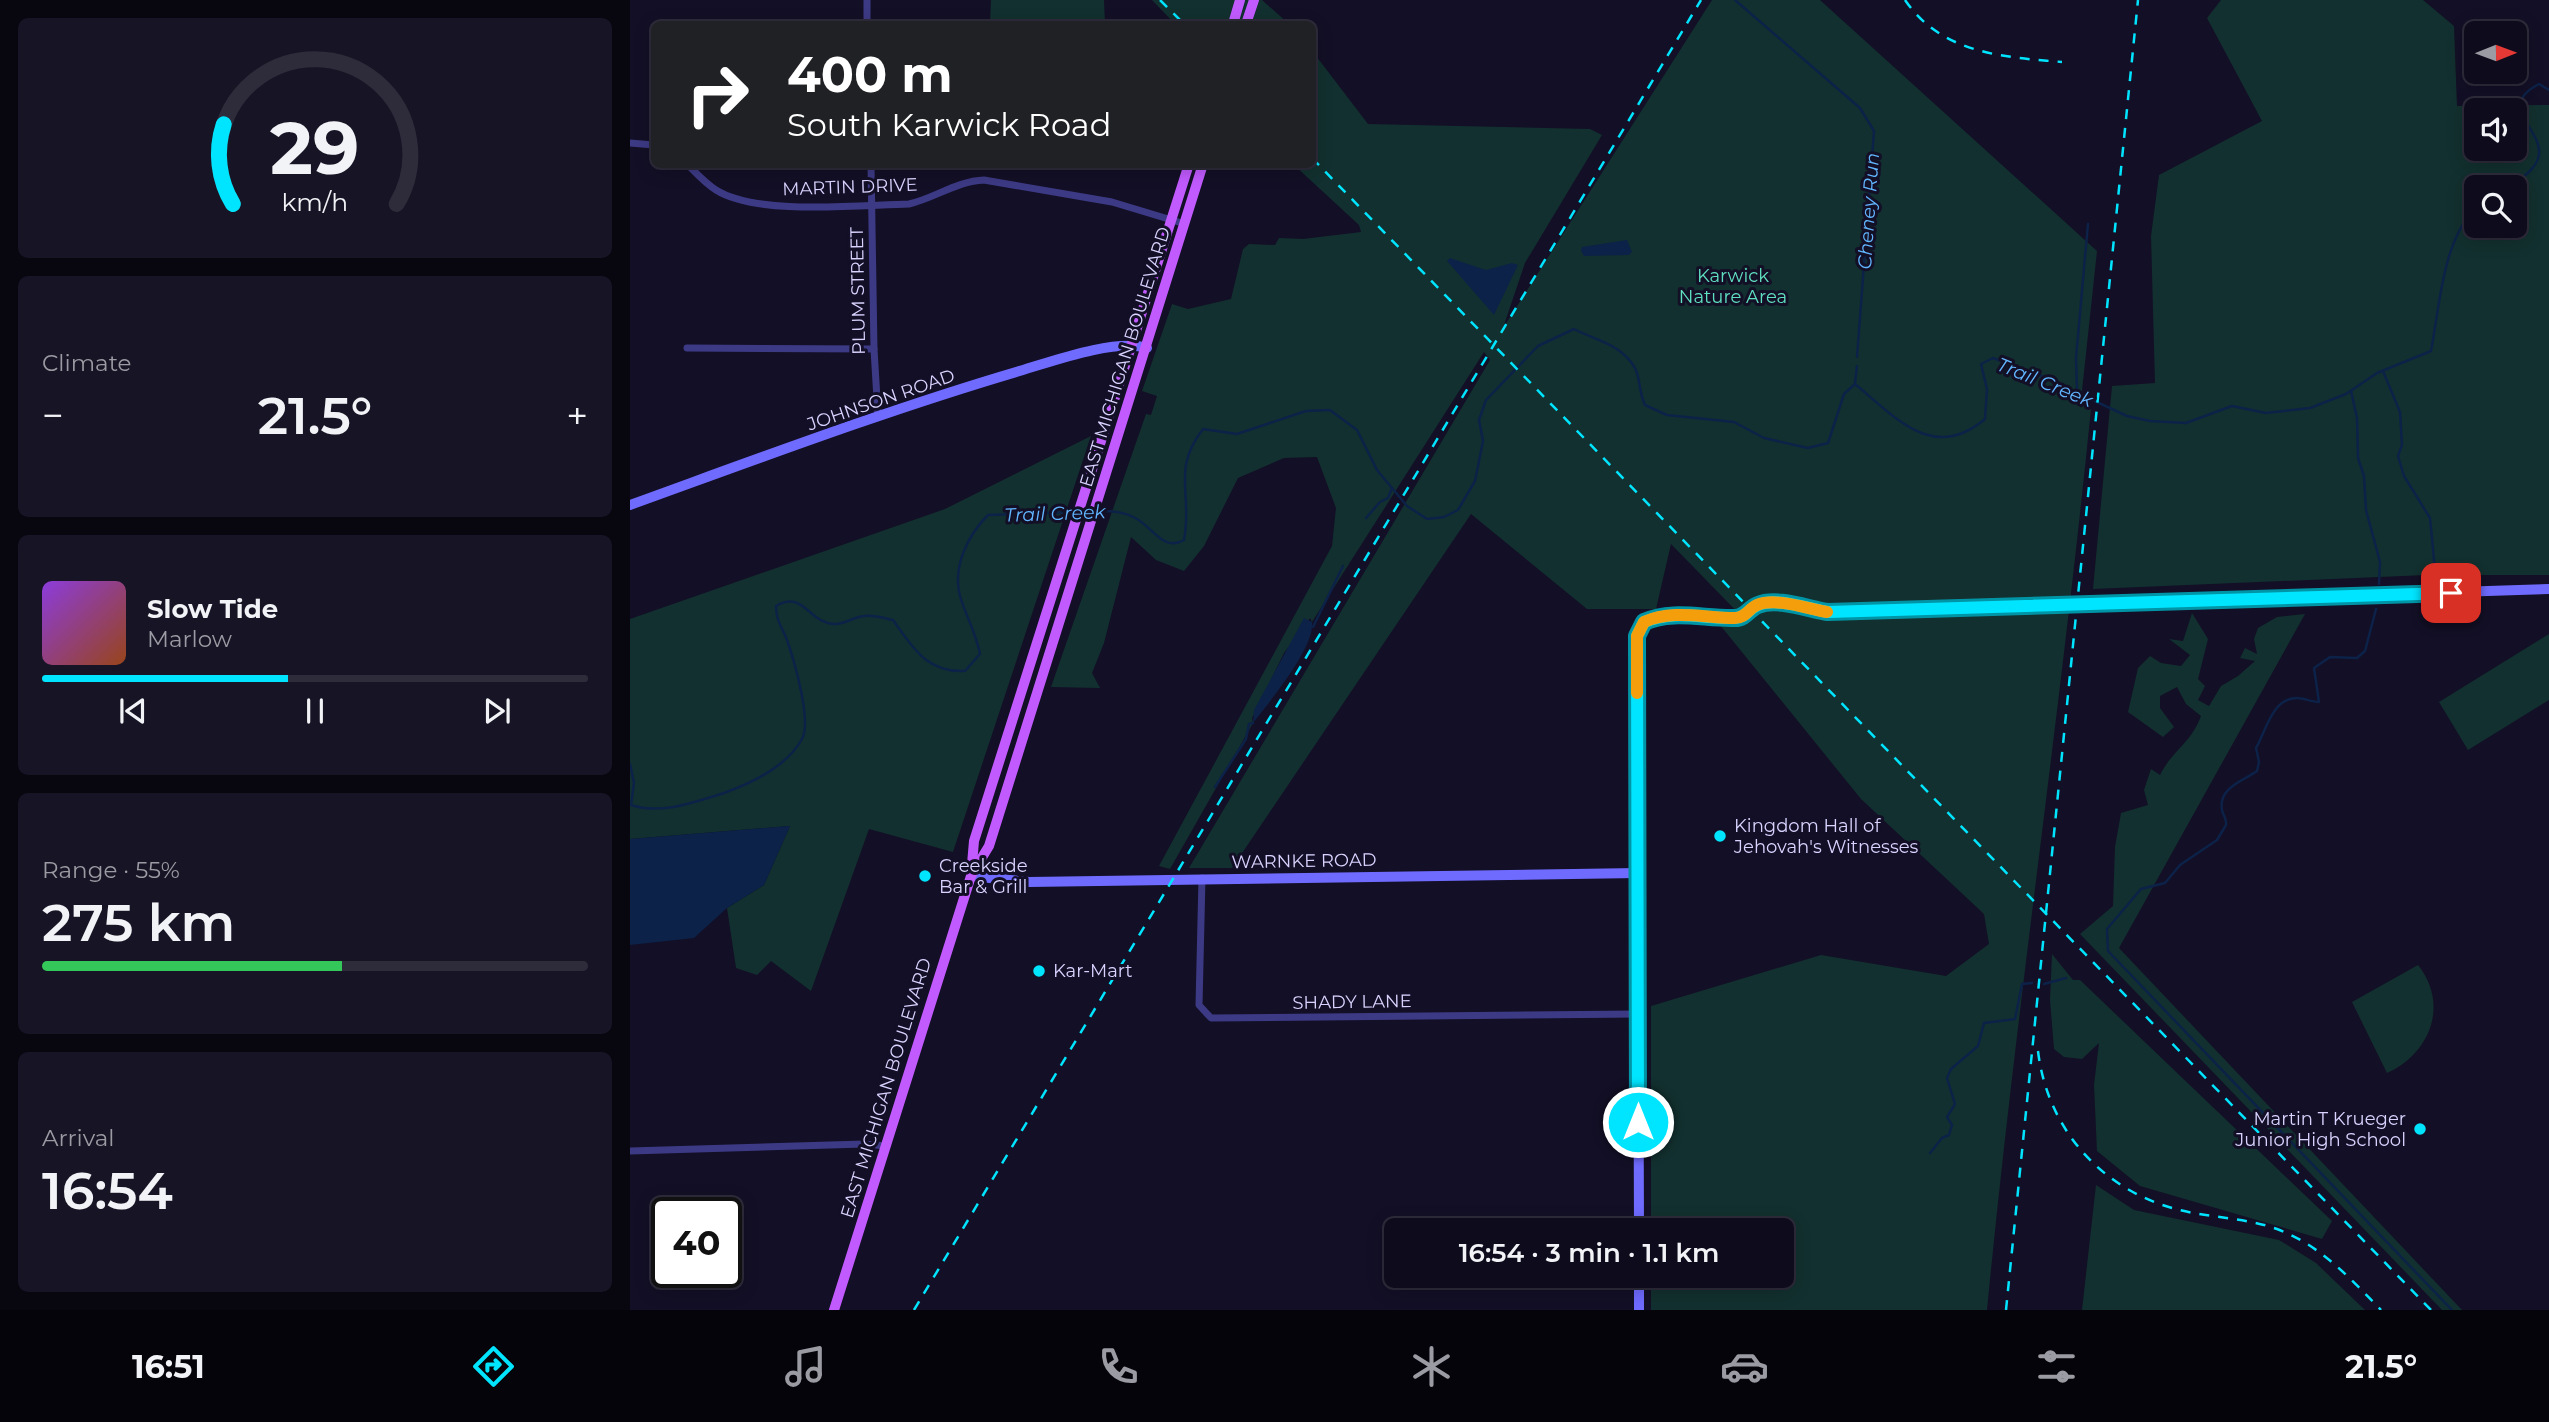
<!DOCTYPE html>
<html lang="en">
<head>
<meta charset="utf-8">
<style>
	:root { --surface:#0e0b1c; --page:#171425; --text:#f1f3f6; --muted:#9b9ba3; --line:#2e2b3b; --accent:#00e5ff }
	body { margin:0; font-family:Montserrat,sans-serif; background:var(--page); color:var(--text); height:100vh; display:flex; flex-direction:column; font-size:26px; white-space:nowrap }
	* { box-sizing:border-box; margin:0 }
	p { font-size:23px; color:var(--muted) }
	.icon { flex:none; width:38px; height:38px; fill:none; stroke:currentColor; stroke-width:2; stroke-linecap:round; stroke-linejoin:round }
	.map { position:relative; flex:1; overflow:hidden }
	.side { display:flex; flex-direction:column; gap:18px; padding:18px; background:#08060f; width:630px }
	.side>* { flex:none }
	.top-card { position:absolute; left:21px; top:21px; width:665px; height:147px; border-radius:10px; box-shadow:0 4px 18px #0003,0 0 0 2px var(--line); background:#202124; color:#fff; overflow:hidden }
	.needle { width:46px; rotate:89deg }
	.tools { position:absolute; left:1834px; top:21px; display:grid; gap:14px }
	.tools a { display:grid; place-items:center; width:63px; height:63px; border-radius:10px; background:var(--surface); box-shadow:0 4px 18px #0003,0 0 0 2px var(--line); font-size:35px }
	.speed { position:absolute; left:21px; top:1197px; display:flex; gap:14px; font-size:35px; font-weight:700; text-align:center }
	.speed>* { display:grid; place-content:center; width:91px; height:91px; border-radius:50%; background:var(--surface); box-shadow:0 4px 18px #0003,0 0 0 2px var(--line); line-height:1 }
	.speed .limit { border:4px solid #111; border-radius:10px; background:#fff; color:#111 }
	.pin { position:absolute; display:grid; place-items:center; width:60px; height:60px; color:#fff; margin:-30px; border-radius:14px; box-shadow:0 4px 10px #0006 }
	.me { position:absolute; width:77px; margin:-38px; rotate:0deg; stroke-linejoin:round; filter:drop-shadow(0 0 5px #0008) }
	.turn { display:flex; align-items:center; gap:24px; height:147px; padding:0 21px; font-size:32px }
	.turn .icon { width:91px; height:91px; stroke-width:2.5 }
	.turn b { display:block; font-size:49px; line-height:60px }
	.big { font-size:52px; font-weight:600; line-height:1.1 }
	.side .card { flex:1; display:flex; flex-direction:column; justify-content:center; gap:10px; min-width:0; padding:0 24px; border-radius:10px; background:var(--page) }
	.side .dial { align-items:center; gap:0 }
	.dial svg { height:182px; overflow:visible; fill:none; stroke:var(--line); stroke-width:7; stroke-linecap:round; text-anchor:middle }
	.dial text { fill:var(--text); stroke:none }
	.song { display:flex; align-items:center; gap:21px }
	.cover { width:84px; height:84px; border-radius:10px; background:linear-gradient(135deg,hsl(270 70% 55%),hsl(20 70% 35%)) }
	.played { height:7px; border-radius:4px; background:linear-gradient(90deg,var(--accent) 45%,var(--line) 45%) }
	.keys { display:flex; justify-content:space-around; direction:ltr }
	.heat { display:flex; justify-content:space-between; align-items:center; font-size:38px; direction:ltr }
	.charge { height:10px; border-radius:5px; background:linear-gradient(90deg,#34c759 55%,var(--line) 0) }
	.trip { position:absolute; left:754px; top:1218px; width:410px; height:70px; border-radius:10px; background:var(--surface); box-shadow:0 4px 18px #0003,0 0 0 2px var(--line); font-weight:600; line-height:70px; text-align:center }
	.dock { display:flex; height:112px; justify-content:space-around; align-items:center; background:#06040b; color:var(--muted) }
	.dock .icon { width:49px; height:49px }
	.dock .on { color:var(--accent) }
	.dock b { font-size:32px; color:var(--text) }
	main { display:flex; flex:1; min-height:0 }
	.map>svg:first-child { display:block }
	.green { fill:#12302f; fill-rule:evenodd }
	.water { fill:#0c2248 }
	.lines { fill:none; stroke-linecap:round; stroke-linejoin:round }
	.stream { stroke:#0c2248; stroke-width:2.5 }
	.street { stroke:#3d3a85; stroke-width:7 }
	.secondary { stroke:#6f6bff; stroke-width:10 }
	.primary { stroke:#c25bff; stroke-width:10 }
	.rail { stroke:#00e5ff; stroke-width:2.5; stroke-dasharray:10 9; stroke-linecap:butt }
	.route-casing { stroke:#0095a6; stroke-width:18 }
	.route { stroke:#00e5ff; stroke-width:12 }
	.slow { stroke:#f59e0b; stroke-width:12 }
	.poi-dot { fill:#00e5ff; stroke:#130f26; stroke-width:2.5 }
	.labels { text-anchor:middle; stroke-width:6; stroke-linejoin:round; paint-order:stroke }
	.street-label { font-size:18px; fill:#d9d4ff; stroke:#130f26 }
	.park-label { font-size:18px; fill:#5fe0c0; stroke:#130f26 }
	.poi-label { font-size:18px; fill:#d9d4ff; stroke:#130f26; text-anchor:start }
	.water-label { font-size:19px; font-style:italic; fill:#62b6ff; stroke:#130f26 }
</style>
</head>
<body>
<main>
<section class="side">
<div class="card dial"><svg viewBox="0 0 100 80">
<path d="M14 69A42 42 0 1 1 86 69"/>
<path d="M14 69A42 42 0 0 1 10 34" stroke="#00e5ff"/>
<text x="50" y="56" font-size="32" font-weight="700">29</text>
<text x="50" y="72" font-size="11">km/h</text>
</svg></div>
<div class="card"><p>Climate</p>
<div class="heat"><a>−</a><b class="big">21.5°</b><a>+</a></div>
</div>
<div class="card">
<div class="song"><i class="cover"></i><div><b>Slow Tide</b><p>Marlow</p></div></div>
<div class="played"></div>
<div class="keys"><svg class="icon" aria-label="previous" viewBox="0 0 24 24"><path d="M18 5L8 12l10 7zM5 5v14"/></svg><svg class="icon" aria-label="pause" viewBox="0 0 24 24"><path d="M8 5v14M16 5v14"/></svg><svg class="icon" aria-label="next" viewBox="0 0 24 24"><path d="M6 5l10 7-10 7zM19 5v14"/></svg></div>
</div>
<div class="card"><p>Range · 55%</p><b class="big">275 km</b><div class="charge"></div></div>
<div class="card"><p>Arrival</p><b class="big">16:54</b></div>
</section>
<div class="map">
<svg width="1919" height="1310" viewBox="0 0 1919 1310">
	<rect width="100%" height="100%" fill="#130f26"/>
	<g class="green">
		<polygon points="361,0 474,0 475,24 360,24"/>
		<polygon points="522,0 632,0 659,24 545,24"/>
		<path d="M1082,0H1190L1467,251L1452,391L1461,409C1431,710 1386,1009 1357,1310H1021V1276H1152V1230H1021V1006L1191,955L1316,976L1359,944L1354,914L1231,799L1090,625L1117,622L1041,544L1026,609H957L841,514L602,868H559L860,360L854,352L682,622L680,618L654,653L622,718L623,723L540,869L529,866L702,546L706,508L687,457L654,458L608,478L574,546L554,571L526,560L501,537L474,643L462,673L470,688L421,687L516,414L521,415L527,396L512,391L542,304L558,309L601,299L613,249L619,244L645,245L649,238L673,239L731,232L729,225L664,165L682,164L683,52L738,124L960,129L972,135L895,263L873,328Z"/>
		<path d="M1591,0H1793L1824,26L1827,106L1919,105V575H1796L1463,589L1482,386L1525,383L1521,236L1529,175L1632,121L1577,18ZM1846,110H1885V149H1846ZM1846,187H1885V226H1846Z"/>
		<polygon points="461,436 323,852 239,829 181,991 141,961 127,975 106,968 97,908 134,885 160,826 0,839 0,619 315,509"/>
		<path d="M1562,613L1578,639L1568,679L1575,686L1568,700L1579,706L1591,686L1608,676L1625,661L1610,658L1615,648L1627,654L1624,639L1628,628L1647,617L1675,614L1489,948L1832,1310H1812L1450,934L1483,906L1485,847L1491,813L1518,805L1514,790L1521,769L1530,775C1544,748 1560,745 1571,716L1556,704L1547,687L1530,696V708L1544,727L1533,737L1498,712L1508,668L1520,656L1531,663L1551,666L1560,655L1539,639L1553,641Z"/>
		<polygon points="1919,634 1919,700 1838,750 1809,702"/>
		<polygon points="1422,954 1443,980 1450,980 1702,1221 1692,1239 1510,1186 1467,1151 1464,1085 1469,1043 1452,1059 1434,1057 1424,1049 1420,1000"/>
		<path d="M1788,965C1819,1004 1801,1053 1757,1073L1722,1002Z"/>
		<polygon points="1466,1185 1504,1210 1649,1240 1686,1263 1735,1310 1452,1310"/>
	</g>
	<g class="water">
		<polygon points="997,240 1002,252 999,255 954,256 951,251 952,247"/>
		<polygon points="820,258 856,270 882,263 888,265 864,315 817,261"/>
		<path d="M674,618L682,622C685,648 639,702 623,723L624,710Z"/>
		<polygon points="160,826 134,885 97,908 64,938 0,945 0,839"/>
	</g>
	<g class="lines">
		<g class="stream">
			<polyline points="1105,0 1230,108 1244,131 1227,357"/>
			<path d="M1881,187C1890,179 1908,168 1909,154C1912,128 1865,107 1909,84L1919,90"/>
			<polyline points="1753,371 1770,412 1772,445 1768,456 1774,476 1800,518 1806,581"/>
			<polyline points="1225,383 1227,366"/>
			<polyline points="1447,391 1446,358 1458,224"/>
			<polyline points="1721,391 1727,418 1728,458 1734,476 1736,510 1750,562 1749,584"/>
			<path d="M469,511C483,511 495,512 507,519C523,528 534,552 554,540C563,494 541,470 573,429L607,434L676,411L700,410L727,430L747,470L777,506L797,519L814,517L828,510L845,481L853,441L849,420L856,400L908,346L944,329C967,341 991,344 1005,368C1010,377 1009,393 1015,405L1037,415L1104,422L1134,438L1178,448L1198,443L1214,394L1225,384C1265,417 1303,463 1355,419L1357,389L1351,364L1363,358L1409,375L1497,416L1520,421L1556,423L1602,406L1636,413L1680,408L1716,394L1747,373L1801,351C1810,305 1812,242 1846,207"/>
			<polyline points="736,518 750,502 758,498 762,488"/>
			<path d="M1746,609L1735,651L1727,658L1700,657L1684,668L1689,702C1681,702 1674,698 1667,698C1642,698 1636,731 1626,748L1629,762L1627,771C1615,780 1588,787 1592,810C1593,816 1597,818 1596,825L1587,840L1550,865L1535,883L1511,889L1477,929L1478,951L1822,1310"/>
			<polyline points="683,627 713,566"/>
			<path d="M0,764L4,783L1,805C31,815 65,802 94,793C122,783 157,766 172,739C182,721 164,660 157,640C152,627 146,621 146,606C174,590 177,622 204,624C214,625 225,616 235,616C244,615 254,618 263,620C283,648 297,673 335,671L350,654C346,633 336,616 330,596C322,567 338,535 358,515L445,512"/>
			<polyline points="585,787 616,739 619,724 623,723"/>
			<polyline points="1414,984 1436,978"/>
			<polyline points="1300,1153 1312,1138 1319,1135 1322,1125 1317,1117 1325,1104 1317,1078 1321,1069 1348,1046 1354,1023 1385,1019 1392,984 1402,983"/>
		</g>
		<g class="street">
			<polyline points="237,0 237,24"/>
			<polyline points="0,143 24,145"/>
			<path d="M57,164C66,173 76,184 86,190C127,216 229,205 279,204C305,198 327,181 354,180L482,202L555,224"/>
			<polyline points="241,164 244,349 248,416"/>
			<polyline points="57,348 244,349"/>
			<polyline points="572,878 569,1005 581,1018 1008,1014"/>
			<polyline points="0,1151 234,1144 256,1146"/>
		</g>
		<g class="secondary">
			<path d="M0,505C130,458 260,409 393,370C426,360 485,339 517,348"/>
			<polyline points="341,876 399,882 1008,873"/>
			<path d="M1009,1230L1007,636L1014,622C1043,609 1074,619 1105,618C1116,618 1119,608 1127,605C1147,597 1178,609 1197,612L1919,589"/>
			<polyline points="1009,1276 1009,1310"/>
		</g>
		<g class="primary">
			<polyline points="603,24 610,0"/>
			<polyline points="616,24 624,0"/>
			<polyline points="342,874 359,846 573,164"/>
			<polyline points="204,1310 341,876 344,841 559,164"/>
		</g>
		<g class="rail">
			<polyline points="530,0 554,24"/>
			<path d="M1275,0C1312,54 1373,57 1432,62"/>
			<polyline points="682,158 1801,1310"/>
			<path d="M1408,1051C1417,1127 1469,1187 1542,1208C1576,1218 1614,1217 1647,1229C1690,1245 1720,1278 1751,1310"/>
			<polyline points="284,1310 1071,0"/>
			<polyline points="1376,1310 1508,0"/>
		</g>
	</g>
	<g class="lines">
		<defs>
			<path id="route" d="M1008,1122L1007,636L1014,622C1043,609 1074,619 1105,618C1116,618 1119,608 1128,605C1147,597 1178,609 1198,612L1821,593"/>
		</defs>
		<use href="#route" class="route-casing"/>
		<use href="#route" class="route"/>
		<path class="slow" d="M1007,693V636L1014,622C1043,609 1074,618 1105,618C1116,618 1118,609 1127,605C1146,597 1178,609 1197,612"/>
	</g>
	<g class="poi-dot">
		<circle cx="1090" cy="836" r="7"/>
		<circle cx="295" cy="876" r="7"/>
		<circle cx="409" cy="971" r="7"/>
		<circle cx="1790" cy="1129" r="7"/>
	</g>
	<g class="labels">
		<g class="street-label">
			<text transform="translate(220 187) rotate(-2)" y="6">MARTIN DRIVE</text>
			<text transform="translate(228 291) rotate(-91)" y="6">PLUM STREET</text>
			<text transform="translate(495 357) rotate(-73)" y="6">EAST MICHIGAN BOULEVARD</text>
			<text transform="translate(251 400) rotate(-19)" y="6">JOHNSON ROAD</text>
			<text transform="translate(674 861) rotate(-1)" y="6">WARNKE ROAD</text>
			<text transform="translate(722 1002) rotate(-1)" y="6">SHADY LANE</text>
			<text transform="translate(256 1088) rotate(-73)" y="6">EAST MICHIGAN BOULEVARD</text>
		</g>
		<g class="park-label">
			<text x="1103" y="282">Karwick<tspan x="1103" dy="21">Nature Area</tspan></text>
		</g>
		<g class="poi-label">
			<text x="1104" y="832">Kingdom Hall of<tspan x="1104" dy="21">Jehovah's Witnesses</tspan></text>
			<text x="309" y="872">Creekside<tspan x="309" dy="21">Bar &amp; Grill</tspan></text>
			<text x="423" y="977">Kar-Mart</text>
			<text x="1776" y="1125" text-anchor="end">Martin T Krueger<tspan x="1776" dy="21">Junior High School</tspan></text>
		</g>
		<g class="water-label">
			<text transform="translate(1238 211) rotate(-86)" y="7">Cheney Run</text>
			<text transform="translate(1415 382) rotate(22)" y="7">Trail Creek</text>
			<text transform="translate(425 513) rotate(-2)" y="7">Trail Creek</text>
		</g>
	</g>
</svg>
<div class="tools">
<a><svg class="needle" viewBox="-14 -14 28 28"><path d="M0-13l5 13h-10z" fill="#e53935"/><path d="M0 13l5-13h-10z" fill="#9b9ba3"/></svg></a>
<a><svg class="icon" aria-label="sound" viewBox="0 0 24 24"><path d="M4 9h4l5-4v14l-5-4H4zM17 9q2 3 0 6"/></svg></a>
<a><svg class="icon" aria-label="search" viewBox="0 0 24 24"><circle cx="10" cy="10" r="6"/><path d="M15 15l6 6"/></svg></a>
</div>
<div class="speed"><div class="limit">40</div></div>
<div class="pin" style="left:1821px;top:593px;background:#d93025"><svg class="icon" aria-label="arrive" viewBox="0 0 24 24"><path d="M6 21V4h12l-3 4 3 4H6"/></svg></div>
<svg class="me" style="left:1008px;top:1122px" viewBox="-20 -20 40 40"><circle r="17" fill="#00e5ff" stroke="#fff" stroke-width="3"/><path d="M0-11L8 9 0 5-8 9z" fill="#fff"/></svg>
<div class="trip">16:54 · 3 min · 1.1 km</div>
<div class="top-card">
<div class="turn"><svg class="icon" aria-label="right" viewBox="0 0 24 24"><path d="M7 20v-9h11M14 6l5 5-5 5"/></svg><div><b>400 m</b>South Karwick Road</div></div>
</div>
</div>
</main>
<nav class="dock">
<b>16:51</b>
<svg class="icon on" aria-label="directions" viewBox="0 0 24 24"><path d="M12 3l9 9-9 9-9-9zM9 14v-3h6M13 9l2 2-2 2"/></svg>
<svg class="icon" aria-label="music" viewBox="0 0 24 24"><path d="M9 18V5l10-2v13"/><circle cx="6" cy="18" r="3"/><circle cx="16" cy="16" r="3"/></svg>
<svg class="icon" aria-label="phone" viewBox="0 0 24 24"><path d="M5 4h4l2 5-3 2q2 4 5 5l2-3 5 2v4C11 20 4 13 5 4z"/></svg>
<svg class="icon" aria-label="climate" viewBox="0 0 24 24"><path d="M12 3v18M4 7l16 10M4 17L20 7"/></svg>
<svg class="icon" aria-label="car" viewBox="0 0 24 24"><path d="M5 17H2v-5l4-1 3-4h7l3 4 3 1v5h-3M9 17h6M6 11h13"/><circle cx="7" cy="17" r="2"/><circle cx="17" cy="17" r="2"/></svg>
<svg class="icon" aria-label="filters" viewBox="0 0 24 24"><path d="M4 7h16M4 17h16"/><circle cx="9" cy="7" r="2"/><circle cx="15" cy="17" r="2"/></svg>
<b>21.5°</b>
</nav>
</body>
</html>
